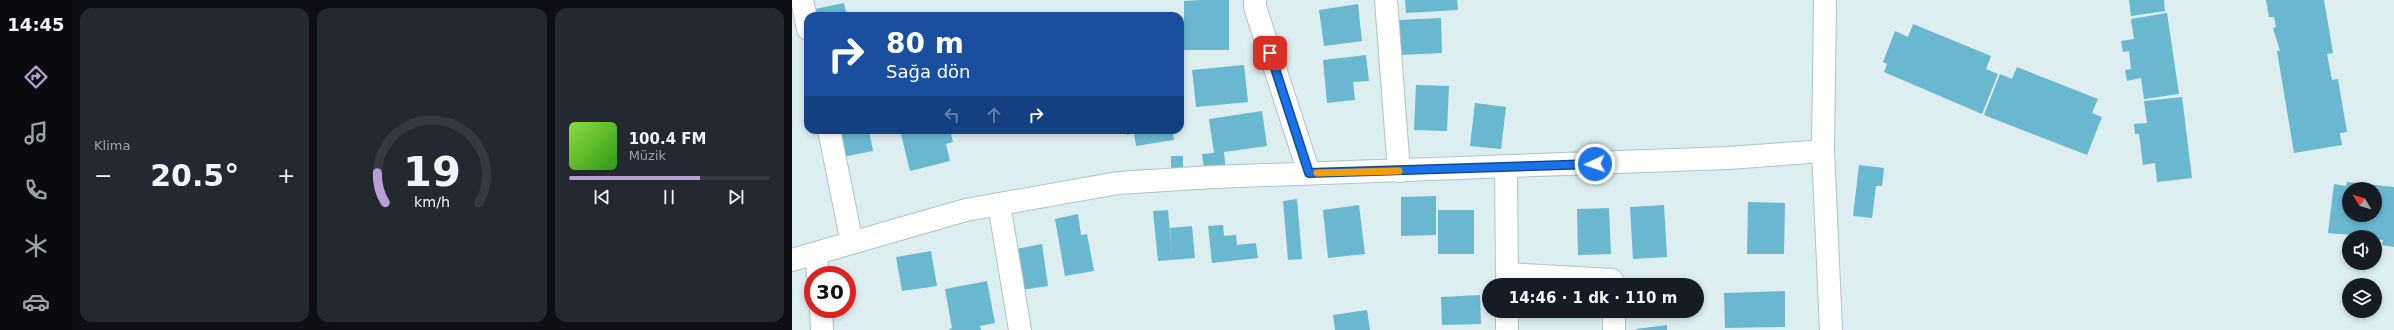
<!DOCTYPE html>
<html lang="tr">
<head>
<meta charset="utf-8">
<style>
	:root { --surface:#171b24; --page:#242831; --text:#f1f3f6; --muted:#9ea1a6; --line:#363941; --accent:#b79ed4 }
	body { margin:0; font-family:"DejaVu Sans",sans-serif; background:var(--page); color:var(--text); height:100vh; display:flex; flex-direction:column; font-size:15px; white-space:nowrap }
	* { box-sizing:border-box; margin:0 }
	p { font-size:13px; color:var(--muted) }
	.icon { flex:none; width:22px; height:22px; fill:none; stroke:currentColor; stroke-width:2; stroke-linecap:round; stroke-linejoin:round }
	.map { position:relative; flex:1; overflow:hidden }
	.details { display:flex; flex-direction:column; gap:8px; padding:8px; background:#0d0f14; width:720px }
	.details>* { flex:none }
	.banner { position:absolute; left:12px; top:12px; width:380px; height:122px; border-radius:12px; box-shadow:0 2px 6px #0003; background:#1a4fa0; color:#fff; overflow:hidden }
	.needle { width:26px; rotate:308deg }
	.tools { position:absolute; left:1550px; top:182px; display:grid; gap:8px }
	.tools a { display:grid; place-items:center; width:40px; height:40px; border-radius:50%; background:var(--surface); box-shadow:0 2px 6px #0003; font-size:20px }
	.speed { position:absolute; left:12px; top:266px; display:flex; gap:8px; font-size:20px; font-weight:700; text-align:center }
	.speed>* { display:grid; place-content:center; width:52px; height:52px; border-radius:50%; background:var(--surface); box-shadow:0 2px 6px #0003; line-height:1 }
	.speed .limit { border:6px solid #d22; background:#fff; color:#111 }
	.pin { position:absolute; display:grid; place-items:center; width:34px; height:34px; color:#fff; margin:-17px; border-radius:8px; box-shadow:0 2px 6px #0006 }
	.me { position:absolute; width:44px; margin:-22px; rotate:267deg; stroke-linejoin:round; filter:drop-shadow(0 0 3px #0008) }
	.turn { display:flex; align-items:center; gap:14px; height:84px; padding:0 16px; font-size:18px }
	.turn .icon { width:52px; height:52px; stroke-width:2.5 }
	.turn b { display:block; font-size:28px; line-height:34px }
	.lanes { display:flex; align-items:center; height:38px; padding:0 16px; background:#0003; justify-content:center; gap:20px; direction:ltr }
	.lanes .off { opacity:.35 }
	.big { font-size:30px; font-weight:700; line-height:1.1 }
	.details .widget { flex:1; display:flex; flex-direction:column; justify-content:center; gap:6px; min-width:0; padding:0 14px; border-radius:12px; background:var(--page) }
	.details .dial { align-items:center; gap:0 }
	.dial svg { height:104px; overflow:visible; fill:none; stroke:var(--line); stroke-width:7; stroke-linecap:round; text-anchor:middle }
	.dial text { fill:var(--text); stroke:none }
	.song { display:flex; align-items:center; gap:12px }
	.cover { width:48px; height:48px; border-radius:6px; background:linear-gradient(135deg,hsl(90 70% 55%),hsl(110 70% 35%)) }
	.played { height:4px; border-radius:2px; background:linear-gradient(90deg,var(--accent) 65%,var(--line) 65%) }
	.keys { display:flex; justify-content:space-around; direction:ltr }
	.heat { display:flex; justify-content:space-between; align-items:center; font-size:22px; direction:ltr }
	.details .tiles { flex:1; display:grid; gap:8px; grid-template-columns:repeat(3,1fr) }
	.trip { position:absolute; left:690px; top:278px; width:222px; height:40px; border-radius:20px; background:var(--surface); box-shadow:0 2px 6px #0003; font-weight:700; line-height:40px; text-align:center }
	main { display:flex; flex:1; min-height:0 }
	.tab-bar { display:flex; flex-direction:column; width:72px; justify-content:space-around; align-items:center; background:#090b0e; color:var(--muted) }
	.tab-bar .icon { width:28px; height:28px }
	.tab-bar .on { color:var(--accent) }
	.tab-bar b { font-size:18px; color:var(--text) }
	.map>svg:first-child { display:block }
	.building { fill:#69b8cf; fill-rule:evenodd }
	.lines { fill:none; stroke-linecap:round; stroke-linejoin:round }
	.street-casing { stroke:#b1c3c3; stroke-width:24 }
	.secondary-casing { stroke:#b1c3c3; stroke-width:24 }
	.street { stroke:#fff; stroke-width:22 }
	.secondary { stroke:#fff; stroke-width:22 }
	.route-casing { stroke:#114b97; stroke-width:10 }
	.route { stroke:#1a73e8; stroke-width:7 }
	.slow { stroke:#f59e0b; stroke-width:7 }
</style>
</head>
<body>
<main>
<nav class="tab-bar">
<b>14:45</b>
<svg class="icon on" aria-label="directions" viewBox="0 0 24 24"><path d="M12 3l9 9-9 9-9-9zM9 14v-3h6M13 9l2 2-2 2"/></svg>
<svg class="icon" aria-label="music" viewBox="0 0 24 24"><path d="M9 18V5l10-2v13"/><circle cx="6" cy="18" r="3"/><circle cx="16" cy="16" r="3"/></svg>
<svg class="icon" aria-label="phone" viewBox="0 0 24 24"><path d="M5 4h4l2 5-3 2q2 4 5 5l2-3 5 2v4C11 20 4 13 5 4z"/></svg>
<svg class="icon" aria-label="climate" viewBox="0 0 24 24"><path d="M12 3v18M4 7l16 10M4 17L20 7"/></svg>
<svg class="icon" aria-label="car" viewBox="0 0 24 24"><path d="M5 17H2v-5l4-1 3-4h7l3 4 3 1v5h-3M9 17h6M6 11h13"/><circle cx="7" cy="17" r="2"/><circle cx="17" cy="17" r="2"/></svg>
</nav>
<section class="details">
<div class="tiles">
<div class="widget"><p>Klima</p>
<div class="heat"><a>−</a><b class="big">20.5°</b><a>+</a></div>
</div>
<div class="widget dial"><svg viewBox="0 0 100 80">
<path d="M14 69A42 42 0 1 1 86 69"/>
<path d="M14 69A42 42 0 0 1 8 46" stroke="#b79ed4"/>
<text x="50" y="56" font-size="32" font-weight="700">19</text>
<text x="50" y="72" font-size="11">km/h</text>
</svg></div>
<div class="widget">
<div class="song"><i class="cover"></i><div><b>100.4 FM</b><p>Müzik</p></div></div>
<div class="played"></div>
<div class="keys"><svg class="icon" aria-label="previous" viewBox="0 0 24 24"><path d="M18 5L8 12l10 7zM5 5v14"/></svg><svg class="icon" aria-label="pause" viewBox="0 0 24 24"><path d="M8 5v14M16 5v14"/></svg><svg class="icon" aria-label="next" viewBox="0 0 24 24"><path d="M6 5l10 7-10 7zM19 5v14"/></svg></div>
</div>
</div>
</section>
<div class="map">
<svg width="1602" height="330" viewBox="0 0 1602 330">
	<rect width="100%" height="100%" fill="#dceeef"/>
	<g class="building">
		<polygon points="408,0 437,0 437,50 392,50 392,1"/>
		<polygon points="613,0 665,0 666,10 614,13"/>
		<polygon points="1337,0 1372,0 1373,11 1339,16"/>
		<polygon points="1474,0 1532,0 1541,53 1535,54 1540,80 1546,79 1555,132 1548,133 1550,145 1502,153 1485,51 1488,51 1481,28 1484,27 1482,17 1477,17"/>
		<polygon points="52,3 55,16 16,16 13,11"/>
		<polygon points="566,4 570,41 532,46 527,10"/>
		<polygon points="1375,13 1387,94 1352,99 1349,78 1335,81 1333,70 1339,69 1337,51 1331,52 1329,41 1342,39 1339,19"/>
		<polygon points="649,18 650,53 607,55 606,20"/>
		<polygon points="1121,24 1199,56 1194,69 1206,74 1190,114 1092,72 1095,64 1091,62 1103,31 1116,37"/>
		<polygon points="574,55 577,81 561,82 563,100 535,103 531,60"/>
		<polygon points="452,65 456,102 404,107 400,70"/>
		<polygon points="1225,67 1306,99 1300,113 1310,117 1295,155 1192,115 1208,74 1220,79"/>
		<polygon points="624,85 657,86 655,131 622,130"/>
		<polygon points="1390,97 1400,178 1365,182 1363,163 1351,165 1347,134 1343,134 1342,124 1355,123 1352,101"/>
		<polygon points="683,103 714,107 709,149 678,146"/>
		<polygon points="470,111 475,146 432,152 434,172 413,175 410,154 422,153 417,119"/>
		<polygon points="39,130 77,130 81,151 45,158"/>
		<polygon points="108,130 158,130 161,142 154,144 158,161 118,171"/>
		<polygon points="334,130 380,130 382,140 344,146 342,133 335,135"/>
		<polygon points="379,156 391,156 391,172 379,173"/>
		<polygon points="1067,165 1092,168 1090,186 1084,186 1080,218 1061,216"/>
		<path d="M1555,182L1602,187V247L1590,245L1591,240L1583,239V237L1536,233L1542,184L1554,186ZM1557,189H1583V215H1557Z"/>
		<polygon points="644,196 644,235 609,236 609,197"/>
		<polygon points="505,199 510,259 496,260 491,201"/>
		<polygon points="956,202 993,203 992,254 955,254"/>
		<polygon points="567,205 573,254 536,258 531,210"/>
		<polygon points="872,205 875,257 841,259 838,207"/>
		<polygon points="817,208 819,254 786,255 785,209"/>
		<polygon points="376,210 380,256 378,228 400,226 403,258 366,261 361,211"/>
		<rect x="646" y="210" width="36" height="44"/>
		<polygon points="286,214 289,235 295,234 302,271 273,276 263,219"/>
		<polygon points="431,225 432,236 444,235 445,245 464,243 466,258 420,263 416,226"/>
		<polygon points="250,244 256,286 230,290 224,249"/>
		<polygon points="139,251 145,286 110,291 104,257"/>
		<polygon points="195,281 203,323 188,326 189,330 156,330 160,328 153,289"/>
		<polygon points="993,291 993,327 933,328 932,293"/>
		<polygon points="688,295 689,324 650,325 649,297"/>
		<polygon points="575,310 578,330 543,330 541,315"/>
		<polygon points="841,311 873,311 874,312 841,314"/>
		<polygon points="875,325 875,330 845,330 844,329"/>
	</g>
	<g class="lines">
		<defs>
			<g id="street">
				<polyline points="10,0 16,29"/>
				<polyline points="463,0 463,7 517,173"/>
				<polyline points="594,0 607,171"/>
				<polyline points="37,130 60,243"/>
				<polyline points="714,167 715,285"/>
				<polyline points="207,204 228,330"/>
				<polyline points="24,254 26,275"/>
				<polyline points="0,260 174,210 326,183 421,177 936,158 1031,151"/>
				<polyline points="715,274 820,280 821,285"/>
				<polyline points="29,309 30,330"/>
				<polyline points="715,311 715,330"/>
				<polyline points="822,311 822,330"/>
			</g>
			<polyline id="secondary" points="1033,0 1031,151 1039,330"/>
		</defs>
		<use href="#street" class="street-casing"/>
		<use href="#secondary" class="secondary-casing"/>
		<use href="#street" class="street"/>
		<use href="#secondary" class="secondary"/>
	</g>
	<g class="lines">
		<defs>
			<polyline id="route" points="478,53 517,173 803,164"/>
		</defs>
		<use href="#route" class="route-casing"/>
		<use href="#route" class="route"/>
		<polyline class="slow" points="525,173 607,171"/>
	</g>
</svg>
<div class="tools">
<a><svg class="needle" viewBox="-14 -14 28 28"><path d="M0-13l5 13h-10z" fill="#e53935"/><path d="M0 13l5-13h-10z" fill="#9ea1a6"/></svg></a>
<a><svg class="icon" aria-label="sound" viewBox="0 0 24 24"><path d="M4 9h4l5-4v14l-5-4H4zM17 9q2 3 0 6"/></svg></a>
<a><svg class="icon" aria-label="layers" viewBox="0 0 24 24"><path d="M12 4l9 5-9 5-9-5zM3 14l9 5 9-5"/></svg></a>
</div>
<div class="speed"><div class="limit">30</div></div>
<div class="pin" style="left:478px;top:53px;background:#d93025"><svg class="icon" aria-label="arrive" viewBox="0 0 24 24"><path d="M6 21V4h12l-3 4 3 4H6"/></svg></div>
<svg class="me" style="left:803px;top:164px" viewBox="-20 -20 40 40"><circle r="17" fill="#1a73e8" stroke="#fff" stroke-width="3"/><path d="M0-11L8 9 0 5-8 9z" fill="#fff"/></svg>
<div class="trip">14:46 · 1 dk · 110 m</div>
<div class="banner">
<div class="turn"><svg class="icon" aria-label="right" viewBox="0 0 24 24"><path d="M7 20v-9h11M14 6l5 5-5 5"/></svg><div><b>80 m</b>Sağa dön</div></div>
<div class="lanes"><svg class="icon off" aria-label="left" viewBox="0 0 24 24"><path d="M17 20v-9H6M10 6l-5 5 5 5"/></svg><svg class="icon off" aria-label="ahead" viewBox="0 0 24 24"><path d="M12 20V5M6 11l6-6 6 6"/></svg><svg class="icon" aria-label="right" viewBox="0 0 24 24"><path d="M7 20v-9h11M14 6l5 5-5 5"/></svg></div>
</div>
</div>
</main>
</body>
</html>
